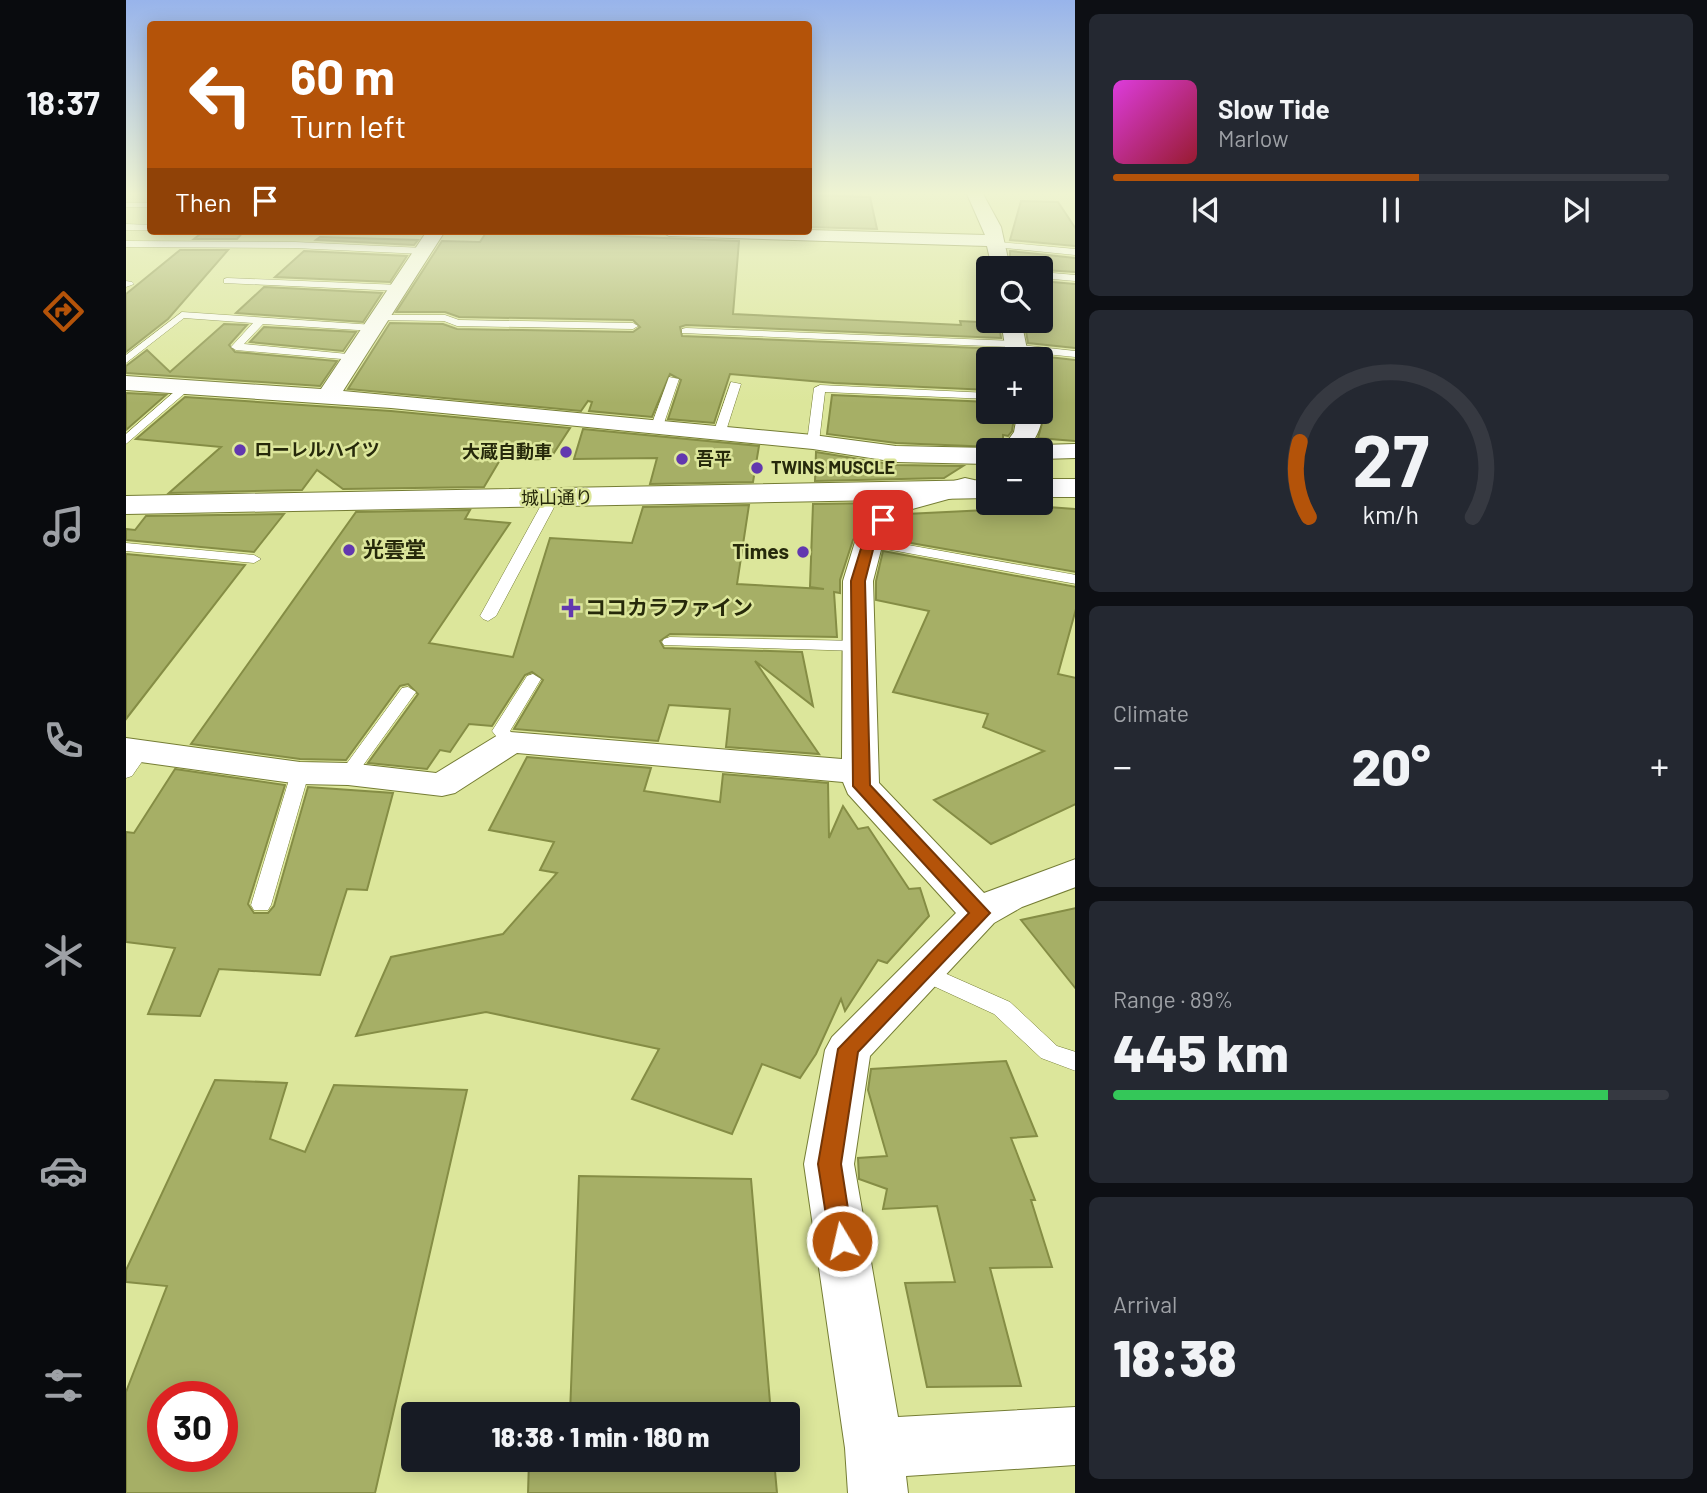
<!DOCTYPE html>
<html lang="en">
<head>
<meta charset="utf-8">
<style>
	:root { --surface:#171b24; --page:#242831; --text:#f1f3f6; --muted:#9ea1a6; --line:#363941; --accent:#b45309 }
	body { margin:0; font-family:Barlow,"Noto Sans JP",sans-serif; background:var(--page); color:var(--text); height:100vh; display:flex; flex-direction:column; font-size:26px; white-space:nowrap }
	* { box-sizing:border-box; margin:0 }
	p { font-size:23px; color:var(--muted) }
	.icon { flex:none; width:38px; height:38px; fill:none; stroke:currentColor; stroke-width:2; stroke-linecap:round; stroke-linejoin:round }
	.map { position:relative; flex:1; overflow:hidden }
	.side { display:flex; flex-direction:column; gap:14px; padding:14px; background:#0d0f14; width:632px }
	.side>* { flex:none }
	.banner { position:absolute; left:21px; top:21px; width:665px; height:214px; border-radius:7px; box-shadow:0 4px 18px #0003; background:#b45309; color:#fff; overflow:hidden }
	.controls { position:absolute; left:850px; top:256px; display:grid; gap:14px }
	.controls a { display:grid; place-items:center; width:77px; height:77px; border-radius:7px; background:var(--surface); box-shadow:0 4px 18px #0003; font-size:35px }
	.speed { position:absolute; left:21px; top:1381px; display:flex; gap:14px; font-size:35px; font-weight:700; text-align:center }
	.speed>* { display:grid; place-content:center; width:91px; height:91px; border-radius:50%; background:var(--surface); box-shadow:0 4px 18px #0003; line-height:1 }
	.speed .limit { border:10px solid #d22; background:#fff; color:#111 }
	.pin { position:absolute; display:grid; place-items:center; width:60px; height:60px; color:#fff; margin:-30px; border-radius:14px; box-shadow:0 4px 10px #0006 }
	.me { position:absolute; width:77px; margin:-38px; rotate:351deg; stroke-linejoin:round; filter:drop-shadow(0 0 5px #0008) }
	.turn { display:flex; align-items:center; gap:24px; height:147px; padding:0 28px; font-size:32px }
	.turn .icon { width:91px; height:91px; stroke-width:2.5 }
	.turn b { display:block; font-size:49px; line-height:60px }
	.then { display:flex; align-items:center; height:66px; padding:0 28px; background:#0003; gap:14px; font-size:26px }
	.big { font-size:52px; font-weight:800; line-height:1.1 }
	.side .widget { flex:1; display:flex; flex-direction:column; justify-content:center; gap:10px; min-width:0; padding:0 24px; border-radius:10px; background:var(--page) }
	.side .dial { align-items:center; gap:0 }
	.dial svg { height:182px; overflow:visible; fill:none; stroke:var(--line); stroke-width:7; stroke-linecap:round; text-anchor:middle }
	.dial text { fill:var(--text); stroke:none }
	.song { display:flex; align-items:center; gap:21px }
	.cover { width:84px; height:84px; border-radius:10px; background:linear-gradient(135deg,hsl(300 70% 55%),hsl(350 70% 35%)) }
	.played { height:7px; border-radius:4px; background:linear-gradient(90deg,var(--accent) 55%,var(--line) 55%) }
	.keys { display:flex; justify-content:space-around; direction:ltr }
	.heat { display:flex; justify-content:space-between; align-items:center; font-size:38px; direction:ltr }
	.charge { height:10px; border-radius:5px; background:linear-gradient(90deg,#34c759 89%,var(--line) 0) }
	.trip { position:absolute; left:275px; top:1402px; width:399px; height:70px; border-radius:7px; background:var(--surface); box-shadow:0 4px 18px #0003; font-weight:800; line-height:70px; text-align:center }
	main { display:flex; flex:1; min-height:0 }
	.tab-bar { display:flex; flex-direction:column; width:126px; justify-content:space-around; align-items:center; background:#090b0e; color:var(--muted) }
	.tab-bar .icon { width:49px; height:49px }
	.tab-bar .selected { color:var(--accent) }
	.tab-bar b { font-size:32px; color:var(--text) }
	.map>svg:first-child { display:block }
	.building { fill:#a6af66; stroke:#858d45; stroke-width:2; fill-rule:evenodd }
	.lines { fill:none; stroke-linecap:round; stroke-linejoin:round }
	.service-casing { stroke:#757d34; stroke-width:1 }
	.minor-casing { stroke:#757d34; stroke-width:2 }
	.tertiary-casing { stroke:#757d34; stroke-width:2 }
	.service { fill:#fff; fill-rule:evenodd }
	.minor { fill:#fff; fill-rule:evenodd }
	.tertiary { fill:#fff; fill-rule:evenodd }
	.route { fill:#b45309; stroke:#753606; stroke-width:2 }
	.poi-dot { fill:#6238af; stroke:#dce69b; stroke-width:2.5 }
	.labels { text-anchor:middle; stroke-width:5; stroke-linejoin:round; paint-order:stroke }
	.far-poi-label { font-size:18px; font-weight:bold; fill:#26290b; stroke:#dce69b; text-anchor:start }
	.far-street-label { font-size:18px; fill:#26290b; stroke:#dce69b }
	.poi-label { font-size:21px; font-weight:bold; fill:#26290b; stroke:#dce69b; text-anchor:start }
</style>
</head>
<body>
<main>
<nav class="tab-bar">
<b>18:37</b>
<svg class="icon selected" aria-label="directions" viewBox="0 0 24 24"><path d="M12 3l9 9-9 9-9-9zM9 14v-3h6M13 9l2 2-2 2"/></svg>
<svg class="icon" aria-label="music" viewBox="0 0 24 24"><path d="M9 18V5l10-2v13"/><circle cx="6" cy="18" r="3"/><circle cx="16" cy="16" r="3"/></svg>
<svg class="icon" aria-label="phone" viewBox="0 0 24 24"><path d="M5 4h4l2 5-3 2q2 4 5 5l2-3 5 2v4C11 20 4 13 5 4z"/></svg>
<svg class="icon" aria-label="climate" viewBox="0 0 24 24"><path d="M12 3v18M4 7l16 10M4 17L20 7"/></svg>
<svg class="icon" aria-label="car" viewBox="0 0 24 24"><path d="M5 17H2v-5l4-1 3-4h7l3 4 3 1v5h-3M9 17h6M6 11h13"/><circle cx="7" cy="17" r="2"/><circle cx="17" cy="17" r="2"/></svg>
<svg class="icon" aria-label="filters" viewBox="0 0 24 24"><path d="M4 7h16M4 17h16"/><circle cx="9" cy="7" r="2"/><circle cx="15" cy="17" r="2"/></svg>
</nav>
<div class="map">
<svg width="950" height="1493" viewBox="0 0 950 1493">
	<rect width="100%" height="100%" fill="#dce69b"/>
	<g class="building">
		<polygon points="682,195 744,197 751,229 682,227"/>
		<polygon points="895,201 932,202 950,229 950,246 884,240"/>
		<polygon points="78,231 118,231 111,239 68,239"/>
		<polygon points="361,231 613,241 607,314 835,325 834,321 873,323 875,338 560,325 554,327 556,336 877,349 878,359 863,359 863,390 708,383 604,374 588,423 542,419 555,380 544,374 526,417 463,411 466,402 462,401 455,411 222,389 264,323 317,324 331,329 507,332 514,327 507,320 333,317 319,312 270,312 316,241 354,242"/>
		<polygon points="194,237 292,240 288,245 190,240"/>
		<polygon points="54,250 102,250 42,319 0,352 0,294"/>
		<polygon points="178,251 281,256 264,282 149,277"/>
		<polygon points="884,251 950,258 950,272 887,268 890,257 884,257"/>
		<polygon points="915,281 950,284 950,348 902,343 898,320 915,320"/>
		<polygon points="138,287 256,293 237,322 110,313"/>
		<polygon points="98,324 121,325 103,345 109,352 211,361 194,386 0,373 0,366 21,350 44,372"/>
		<polygon points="138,327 230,332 217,351 124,342"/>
		<polygon points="905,355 950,360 950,441 912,438 918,416 915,408 915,359 906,359"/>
		<polygon points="0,393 40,395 0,430"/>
		<polygon points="706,395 863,402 863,411 889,411 886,431 882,436 877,435 877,442 868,447 770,443 701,434"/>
		<polygon points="59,397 265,411 444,428 424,459 374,460 358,487 217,489 191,470 176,490 43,493 95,447 10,439"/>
		<polygon points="457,429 633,446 627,482 524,484 531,458 448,459"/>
		<polygon points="690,452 770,465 837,466 818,478 689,481"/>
		<polygon points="755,503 727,540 714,580 714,593 708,592 711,637 544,634 534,641 538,648 676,652 687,706 629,661 693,754 600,747 604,709 543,705 532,741 388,729 417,680 406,672 399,675 366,726 343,724 324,752 314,750 301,769 242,763 292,694 282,684 274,686 220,760 174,759 65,744 230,512 344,510 339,519 384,523 303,643 387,657 424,538 506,543 517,507 623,505 611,584 698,589 684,587 687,504"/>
		<polygon points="922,507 950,509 950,572 762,539 780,514"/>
		<polygon points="158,514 128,552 0,540 0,529 9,530 20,516"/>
		<polygon points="757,551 950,587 950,609 932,674 950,678 950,804 865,844 808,800 918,751 857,727 862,714 767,692 803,611 750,600 750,581"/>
		<polygon points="0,554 119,565 0,719"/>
		<polygon points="401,757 525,768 518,791 594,802 597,774 702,783 703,838 717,806 732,829 742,827 783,889 794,888 803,916 761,963 752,960 719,1011 715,999 690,1054 674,1078 636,1064 606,1134 506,1099 533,1049 360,1012 230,1036 265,957 377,934 431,873 414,870 428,842 363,830"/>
		<polygon points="49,769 159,785 122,904 128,913 142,913 148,906 182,787 267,793 241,890 221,889 194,975 93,969 74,1016 22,1014 49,948 0,942 0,832 8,833"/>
		<polygon points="950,908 950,989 895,920"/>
		<polygon points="880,1061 911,1136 885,1138 909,1200 905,1200 926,1267 864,1268 895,1386 801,1387 779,1283 829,1282 811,1206 757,1209 761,1189 733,1179 732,1158 761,1156 742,1090 745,1069"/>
		<path d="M89,1080L161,1083L144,1139L179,1152L208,1085L341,1090L249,1493H0V1392L41,1286L0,1282V1270ZM37,1396H96V1456H37Z"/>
		<polygon points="453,1176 625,1179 645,1414 444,1414"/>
		<polygon points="403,1460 648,1460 651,1493 402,1493"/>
	</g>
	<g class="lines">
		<defs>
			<g id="service">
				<rect x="0" y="203" width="24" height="4"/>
				<polygon points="0,224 24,225 24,230 0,230"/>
				<polygon points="0,241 169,242 297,248 302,251 297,254 169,248 0,247"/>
				<polygon points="872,242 950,249 950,255 869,247"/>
				<polygon points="915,272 950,275 950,281 915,278"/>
				<polygon points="101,278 274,285 279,288 274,291 98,283 98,279"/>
				<polygon points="0,281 6,282 8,284 0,287"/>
				<polygon points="56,312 248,325 253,328 248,331 137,324 118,344 232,355 232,359 228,360 110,350 105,347 127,323 58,318 0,363 0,355"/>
				<polygon points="255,315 319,315 333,320 507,323 512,326 507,329 331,326 318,321 251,320 251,316"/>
				<polygon points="560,328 889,341 894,345 950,351 950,357 890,351 885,347 556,333 556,329"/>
				<polygon points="543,377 553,379 536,429 526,432 524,429"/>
				<polygon points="605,382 615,384 599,434 589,437 587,434"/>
				<polygon points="56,385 66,387 0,444 0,434"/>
				<polygon points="694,385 863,393 863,399 699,392 693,442 687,446 681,442 688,388"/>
				<polygon points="426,494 433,498 370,616 362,621 357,619 354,616 419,498"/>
				<polygon points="743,538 950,575 950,584 738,545 738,539"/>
				<polygon points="0,543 128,555 135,559 128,563 0,551"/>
				<polygon points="544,637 734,641 742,646 734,651 538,645 536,642 538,639"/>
				<polygon points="407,674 415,679 384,731 393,742 384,747 378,746 366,731 401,676"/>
				<polygon points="282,687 290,692 228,778 216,778 213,774 216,770 276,688"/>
				<polygon points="15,745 24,750 6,776 0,778 0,759 9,746"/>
				<polygon points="174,767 183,773 145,905 142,910 128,910 125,905 165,773"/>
				<polygon points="798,964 884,1002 931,1046 950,1052 950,1071 915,1058 868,1014 790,978 787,972 790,966"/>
			</g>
			<g id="minor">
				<polygon points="841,194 857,194 875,227 884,268 866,268 861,246 543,236 534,231 682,230 859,235"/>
				<polygon points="301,231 319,231 217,391 687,435 770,446 863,448 868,450 863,450 863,464 770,462 687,449 265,408 0,390 0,376 195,389"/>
				<polygon points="875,320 895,320 903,359 881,359"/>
				<path d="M915,410C918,425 910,438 901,450H875L888,432L892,411Z"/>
				<polygon points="950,444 950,458 915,459 915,450 904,450 915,445"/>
				<polygon points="839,478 848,480 852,486 848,492 779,511 757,542 747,581 753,783 858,893 950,859 950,887 896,907 868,923 744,1056 728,1164 772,1417 950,1407 950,1465 780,1476 782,1493 722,1493 719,1448 678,1164 699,1050 706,1037 830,913 722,794 717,782 391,753 329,793 316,796 222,785 174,784 0,760 0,738 174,762 222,763 310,773 372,735 384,732 716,759 717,581 729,542 761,499"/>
			</g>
			<g id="tertiary">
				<rect x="915" y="479" width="35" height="18"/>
				<polygon points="863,480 863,498 0,514 0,496"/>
			</g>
		</defs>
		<use href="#service" class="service-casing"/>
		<use href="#minor" class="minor-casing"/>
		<use href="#tertiary" class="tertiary-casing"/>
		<use href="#service" class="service"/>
		<use href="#minor" class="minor"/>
		<use href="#tertiary" class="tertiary"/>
	</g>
	<linearGradient id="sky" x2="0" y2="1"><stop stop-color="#98b4eb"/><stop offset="0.48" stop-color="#eff4d2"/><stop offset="1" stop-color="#eff4d2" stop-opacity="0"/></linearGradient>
	<rect width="950" height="403" fill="url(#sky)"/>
	<polygon class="route" points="757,517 763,520 749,542 739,581 744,785 864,913 732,1052 715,1164 727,1241 724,1249 716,1252 707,1249 704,1241 692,1164 712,1049 843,913 727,786 725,581 737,542 752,518"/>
	<g class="poi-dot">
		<circle cx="114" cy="450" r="7"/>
		<circle cx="440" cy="452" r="7"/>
		<circle cx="556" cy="459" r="7"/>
		<circle cx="631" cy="468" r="7"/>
		<circle cx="223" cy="550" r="7"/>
		<circle cx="677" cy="552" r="7"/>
		<path d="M441.5 597.5h7v7h7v7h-7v7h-7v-7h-7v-7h7z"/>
	</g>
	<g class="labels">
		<g class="far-poi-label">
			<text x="128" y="456">ローレルハイツ</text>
			<text x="426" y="458" text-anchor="end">大蔵自動車</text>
			<text x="570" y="465">吾平</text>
			<text x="645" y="474">TWINS MUSCLE</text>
		</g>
		<g class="far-street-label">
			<text transform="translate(431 498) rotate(-1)" y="6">城山通り</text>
		</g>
		<g class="poi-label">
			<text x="237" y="557">光雲堂</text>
			<text x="663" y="559" text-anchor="end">Times</text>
			<text x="459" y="615">ココカラファイン</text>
		</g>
	</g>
</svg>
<div class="controls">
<a><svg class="icon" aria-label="search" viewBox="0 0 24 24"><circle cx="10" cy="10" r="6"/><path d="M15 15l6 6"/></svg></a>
<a>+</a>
<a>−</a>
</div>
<div class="speed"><div class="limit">30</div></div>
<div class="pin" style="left:757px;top:520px;background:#d93025"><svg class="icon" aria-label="arrive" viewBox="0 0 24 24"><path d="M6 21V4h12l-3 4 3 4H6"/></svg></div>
<svg class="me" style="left:716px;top:1241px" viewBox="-20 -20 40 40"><circle r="17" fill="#b45309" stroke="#fff" stroke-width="3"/><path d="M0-11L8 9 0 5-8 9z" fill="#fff"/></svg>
<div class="trip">18:38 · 1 min · 180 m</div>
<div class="banner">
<div class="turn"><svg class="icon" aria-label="left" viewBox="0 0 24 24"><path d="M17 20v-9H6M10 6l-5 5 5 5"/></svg><div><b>60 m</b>Turn left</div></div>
<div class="then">Then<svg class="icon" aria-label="arrive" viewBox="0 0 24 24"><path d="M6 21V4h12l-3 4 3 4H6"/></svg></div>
</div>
</div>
<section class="side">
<div class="widget">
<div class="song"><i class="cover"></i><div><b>Slow Tide</b><p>Marlow</p></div></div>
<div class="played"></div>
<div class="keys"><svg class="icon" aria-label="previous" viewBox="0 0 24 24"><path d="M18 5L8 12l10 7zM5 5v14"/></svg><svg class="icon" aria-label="pause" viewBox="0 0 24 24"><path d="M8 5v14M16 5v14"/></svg><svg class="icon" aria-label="next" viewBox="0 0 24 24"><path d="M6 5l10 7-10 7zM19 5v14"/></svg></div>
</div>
<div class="widget dial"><svg viewBox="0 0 100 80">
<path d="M14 69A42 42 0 1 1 86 69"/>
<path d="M14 69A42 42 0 0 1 10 36" stroke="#b45309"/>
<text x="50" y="56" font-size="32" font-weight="700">27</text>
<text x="50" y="72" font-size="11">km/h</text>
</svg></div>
<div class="widget"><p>Climate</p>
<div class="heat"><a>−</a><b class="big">20°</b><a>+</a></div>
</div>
<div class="widget"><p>Range · 89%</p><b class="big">445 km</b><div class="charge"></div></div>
<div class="widget"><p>Arrival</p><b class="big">18:38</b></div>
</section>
</main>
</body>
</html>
